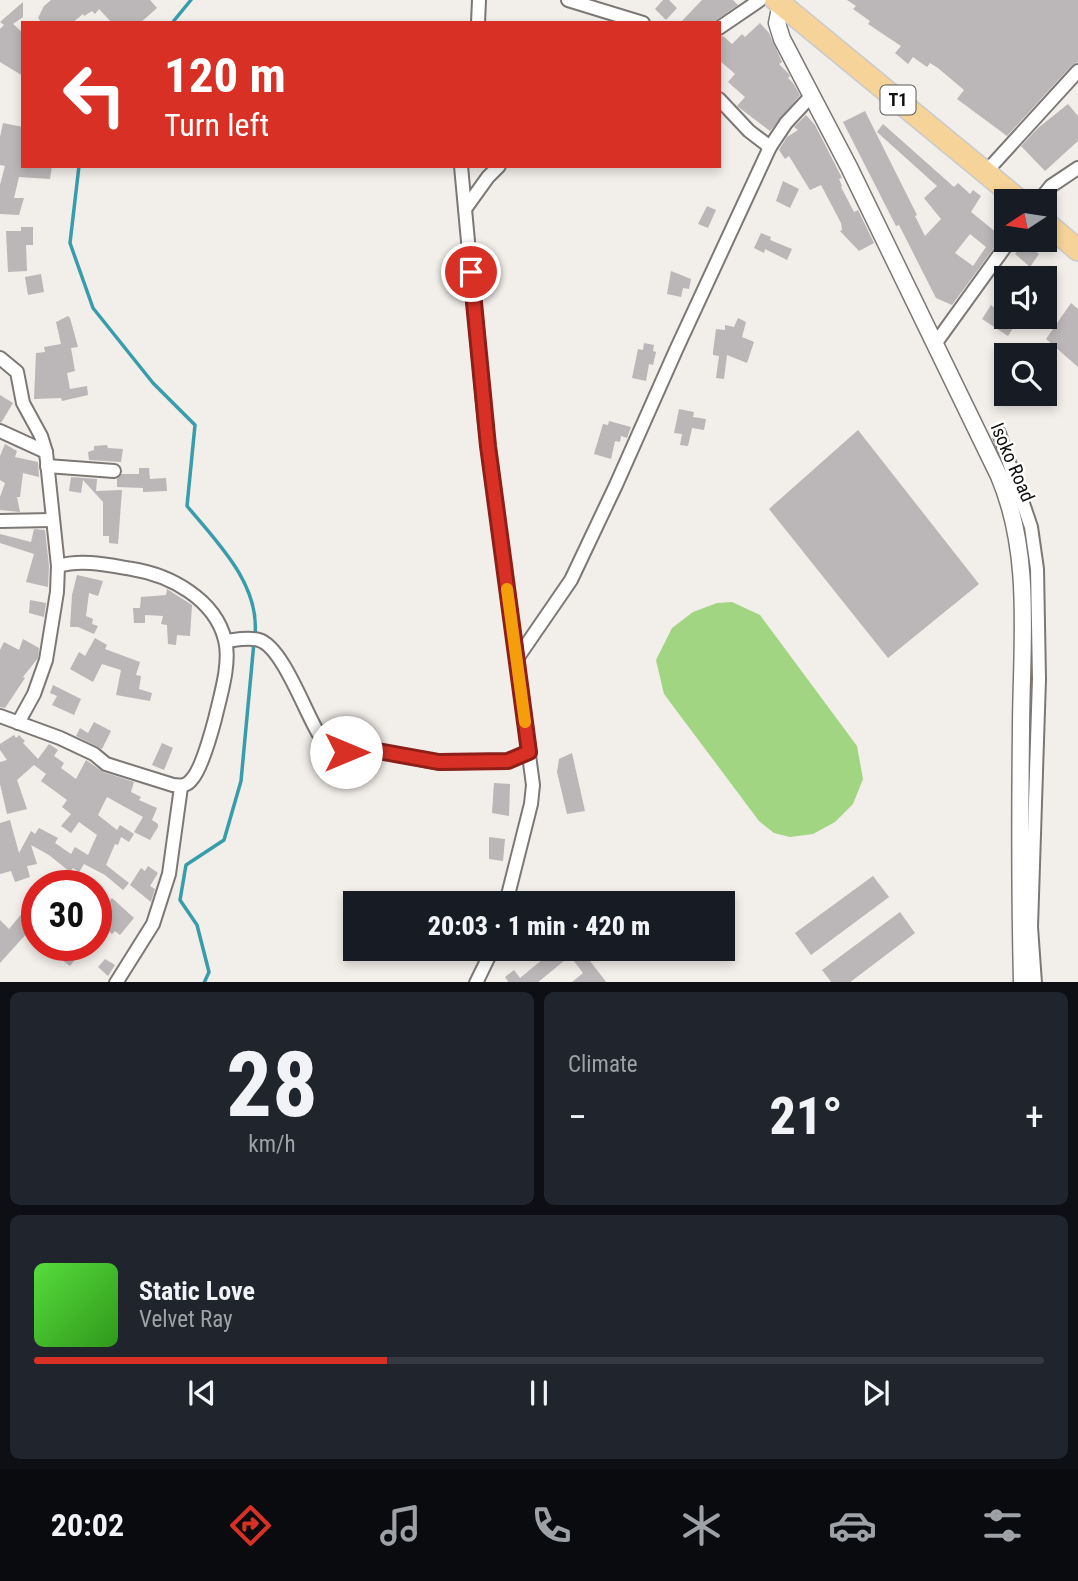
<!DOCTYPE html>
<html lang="en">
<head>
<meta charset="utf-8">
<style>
	:root { --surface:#171b24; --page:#20242c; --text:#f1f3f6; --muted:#9ea1a6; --line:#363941; --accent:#d93025 }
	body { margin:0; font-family:"Roboto Condensed",sans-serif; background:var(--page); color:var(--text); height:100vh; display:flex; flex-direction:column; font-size:26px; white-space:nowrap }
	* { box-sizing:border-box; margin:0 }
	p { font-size:23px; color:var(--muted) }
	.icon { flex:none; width:38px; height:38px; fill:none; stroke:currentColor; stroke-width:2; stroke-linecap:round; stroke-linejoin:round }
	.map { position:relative; height:982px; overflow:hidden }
	.side { display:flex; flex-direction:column; gap:10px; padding:10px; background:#0d0f14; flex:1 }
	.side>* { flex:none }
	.top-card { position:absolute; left:21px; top:21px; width:700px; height:147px; border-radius:0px; box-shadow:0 4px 10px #0003; background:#d93025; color:#fff; overflow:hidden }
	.needle { width:46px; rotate:258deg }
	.controls { position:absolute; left:994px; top:189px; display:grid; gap:14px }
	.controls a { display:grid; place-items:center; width:63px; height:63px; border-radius:0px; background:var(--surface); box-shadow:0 4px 10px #0003; font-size:35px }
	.speed { position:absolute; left:21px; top:870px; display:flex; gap:14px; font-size:35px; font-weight:700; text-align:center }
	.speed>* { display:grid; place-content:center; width:91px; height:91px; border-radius:50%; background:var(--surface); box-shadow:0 4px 10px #0003; line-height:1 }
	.speed .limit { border:10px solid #d22; background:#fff; color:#111 }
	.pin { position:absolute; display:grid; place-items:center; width:60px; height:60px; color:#fff; margin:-30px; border:4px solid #fff; border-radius:50%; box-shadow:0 2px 7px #0007 }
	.me { position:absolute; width:77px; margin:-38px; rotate:90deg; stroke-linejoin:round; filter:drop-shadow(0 0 5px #0008) }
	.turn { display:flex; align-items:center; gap:24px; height:147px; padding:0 28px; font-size:32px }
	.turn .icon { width:91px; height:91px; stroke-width:2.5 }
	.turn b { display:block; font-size:49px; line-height:60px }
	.big { font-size:52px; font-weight:800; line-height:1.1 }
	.side .tile { flex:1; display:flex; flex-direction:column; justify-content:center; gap:10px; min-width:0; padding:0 24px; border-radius:10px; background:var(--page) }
	.side .dial { align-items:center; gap:0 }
	.dial b { font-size:91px; line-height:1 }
	.song { display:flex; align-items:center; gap:21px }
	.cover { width:84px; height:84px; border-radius:10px; background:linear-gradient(135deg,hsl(110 70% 55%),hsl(110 70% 35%)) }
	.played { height:7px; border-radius:4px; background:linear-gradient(90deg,var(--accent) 35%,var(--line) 35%) }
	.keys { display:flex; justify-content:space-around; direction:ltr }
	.heat { display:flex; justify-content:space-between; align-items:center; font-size:38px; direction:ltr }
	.side .tiles { flex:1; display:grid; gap:10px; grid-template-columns:1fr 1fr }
	.tile:last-child { grid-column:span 2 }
	.trip { position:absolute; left:343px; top:891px; width:392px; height:70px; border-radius:0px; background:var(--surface); box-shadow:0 4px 10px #0003; font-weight:800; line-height:70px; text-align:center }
	.dock { display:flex; height:112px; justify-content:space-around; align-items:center; background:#090b0e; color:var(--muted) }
	.dock .icon { width:49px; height:49px }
	.dock .active { color:var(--accent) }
	.dock b { font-size:32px; color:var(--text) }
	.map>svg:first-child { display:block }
	.grass { fill:#a1d582 }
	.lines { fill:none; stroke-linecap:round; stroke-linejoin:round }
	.stream { stroke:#379dab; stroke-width:3.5 }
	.building { fill:#bbb6b7; fill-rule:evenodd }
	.minor-casing { stroke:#7c7875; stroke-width:16 }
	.tertiary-casing { stroke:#7c7875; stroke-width:19 }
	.trunk-casing { stroke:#cbcaca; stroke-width:24 }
	.minor { stroke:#fff; stroke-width:12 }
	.tertiary { stroke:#fff; stroke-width:16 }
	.trunk { stroke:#f6d398; stroke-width:21 }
	.route-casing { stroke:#8d1f18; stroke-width:18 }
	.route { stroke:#d93025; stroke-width:12 }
	.slow { stroke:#f59e0b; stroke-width:12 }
	.labels { text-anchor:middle; stroke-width:5; stroke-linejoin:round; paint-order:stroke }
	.shield { fill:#fff; stroke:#585857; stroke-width:2 }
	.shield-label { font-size:18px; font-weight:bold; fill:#11100f }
	.street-label { font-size:19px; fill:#11100f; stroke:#fff }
</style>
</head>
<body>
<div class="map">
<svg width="1078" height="983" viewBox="0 0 1078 983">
	<rect width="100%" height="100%" fill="#f2eeea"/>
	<polygon class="grass" points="732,602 760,615 857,746 863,779 853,804 835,822 813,834 790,837 774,833 759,821 664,694 656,660 672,628 693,612 717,603"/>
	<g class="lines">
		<g class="stream">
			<polyline points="172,23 191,0"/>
			<path d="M79,166L70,243L93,308L153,383L195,425L187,506C217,542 260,584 255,635"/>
			<polyline points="204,983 209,972 197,925 180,900 186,865 224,840 241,781 254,642"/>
		</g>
	</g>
	<g class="building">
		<polygon points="51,0 150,0 157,8 140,23 112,23 99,9 95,14 92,11 84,16 83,14 72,23 42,23 38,18 44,6"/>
		<polygon points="663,0 669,0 677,8 666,20 655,9"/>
		<polygon points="702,0 733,0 738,5 712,23 680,23"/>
		<polygon points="847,0 1078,0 1078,62 1072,65 1007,136 957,99 964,90 938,68 930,63 927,67 913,57 908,64 895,53 901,46 868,24 870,21 853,9 856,6"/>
		<polygon points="23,2 23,17 13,24 23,33 23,76 0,62 0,29 4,25 0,22"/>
		<polygon points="760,23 769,33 782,62 779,64 788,73 790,76 788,78 793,83 800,95 770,131 737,106 745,97 728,82 735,74 719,60 719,37 723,36 732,44 742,34 745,37"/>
		<polygon points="1068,104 1078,116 1078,141 1045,171 1021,146 1038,128"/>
		<path d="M865,111L917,215L915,216L925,236L941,219L924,198L937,186L877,132L883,124L954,187L958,183L970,194L973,190L981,196L971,212L1002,237L952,305L936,298L899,225L896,226L843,122ZM970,234L986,247L973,266L955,253Z"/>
		<polygon points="806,115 815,125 842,178 839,179 842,186 841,187 854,212 858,210 874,243 859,251 840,231 842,230 841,223 821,185 810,190 789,156 785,159 779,150 787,137 798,130 794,127"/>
		<polygon points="3,123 23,127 23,166 52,166 50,179 19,177 14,198 24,198 19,215 0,214 0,185 5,166 0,165 0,137"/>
		<polygon points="783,181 799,189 790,208 776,201"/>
		<polygon points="707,206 716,210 708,228 698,224"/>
		<polygon points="21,227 33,227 33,245 26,245 27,271 8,272 6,231 21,231"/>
		<polygon points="761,233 771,237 770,240 792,249 787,260 765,249 764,253 754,248"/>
		<polygon points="1024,242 1039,254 1030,267 1015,254"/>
		<polygon points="671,271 691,279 689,289 683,288 681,297 667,294"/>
		<polygon points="41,274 44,292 28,295 25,277"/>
		<polygon points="1071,303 1078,309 1078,367 1046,339"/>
		<polygon points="991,305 1006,317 1020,317 1008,336 982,319"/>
		<polygon points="68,316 70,318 78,347 71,348 75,371 67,373 70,389 87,386 88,395 62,401 61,398 34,399 36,353 45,352 44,347 61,344 56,322"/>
		<polygon points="738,318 746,322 742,337 754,342 747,363 727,355 724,379 716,378 719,356 713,355 713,352 716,329 725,330 725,325 734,327"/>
		<polygon points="644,343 654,345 653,351 656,352 653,365 649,364 646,381 632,378 638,349 643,350"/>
		<polygon points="0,395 13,403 1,423 0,422"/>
		<polygon points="679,409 694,412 693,417 706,419 704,430 692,428 688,446 680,445 682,434 674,433"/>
		<polygon points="609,421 631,427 627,438 621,436 620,442 615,441 611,459 594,454 603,424 608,425"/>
		<polygon points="858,430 979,584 888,658 769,509"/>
		<polygon points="5,444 17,451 15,457 38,462 39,477 23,473 20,497 17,497 20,512 0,510 0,497 5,483 0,480 0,456"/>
		<polygon points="107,445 108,448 123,449 121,462 89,460 88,452 94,450 94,446"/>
		<polygon points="139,468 149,468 150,479 166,478 167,491 143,492 143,488 117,487 117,479 122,474 139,474"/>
		<polygon points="71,477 97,479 96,491 122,490 118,544 109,543 109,536 103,536 103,502 83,480 81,493 69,491"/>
		<polygon points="34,529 45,530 49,566 48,587 26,582 34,554 0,543 0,534 31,542"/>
		<polygon points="77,575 103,581 98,596 89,593 86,616 93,619 92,624 98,626 94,634 78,627 70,627 72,595"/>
		<polygon points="167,589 192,605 190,636 177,635 176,645 168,644 167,625 161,624 163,616 145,615 145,623 134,623 133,608 140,608 141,597 166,595"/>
		<polygon points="30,600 46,603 44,617 29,613"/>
		<polygon points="95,638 107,645 105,649 140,662 136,675 141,676 139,689 152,693 150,701 116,695 121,670 102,664 93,682 70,669 79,652 85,656"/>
		<polygon points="23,639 39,648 38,658 23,677 25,678 5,708 0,707 0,650 4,642 19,650"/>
		<polygon points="53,685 81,699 74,715 52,705 57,696 50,693"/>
		<polygon points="94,722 111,731 102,749 76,736 80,728 88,733"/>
		<polygon points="14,735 16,738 19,735 25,741 23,743 38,759 49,744 58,750 54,756 64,763 61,768 76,779 86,760 103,772 134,782 131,792 141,797 139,800 157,808 152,820 158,824 158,827 150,840 134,832 143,817 107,797 98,815 117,830 120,825 134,834 129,842 121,837 118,845 115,844 106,865 129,883 123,890 105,875 84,864 79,872 73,868 70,872 49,855 31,845 37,864 27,866 30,877 15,882 11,871 0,874 0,823 10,820 19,853 31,831 35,834 39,828 58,838 55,843 71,854 75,847 88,855 97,835 79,822 71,833 61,826 71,814 62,807 67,800 41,781 46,774 34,765 17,780 27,809 7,814 0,784 0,762 7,760 0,750 0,744"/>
		<polygon points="162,743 173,748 164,770 152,765"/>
		<polygon points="572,753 585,811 567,814 557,772 559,759"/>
		<polygon points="494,783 510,784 509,816 492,813"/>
		<polygon points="489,837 505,839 503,861 489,859"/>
		<polygon points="148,866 158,873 150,886 155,889 151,902 130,885 141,868 145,871"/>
		<polygon points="873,876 889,897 811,955 795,933"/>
		<polygon points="112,898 134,918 120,935 115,931 112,934 96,920 96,917"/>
		<polygon points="29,905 37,911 37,922 0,963 0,920 9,929"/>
		<polygon points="900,912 915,933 849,983 832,983 822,970"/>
		<polygon points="73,945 89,945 79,959 77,957 70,966 55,955 60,948 67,954"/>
		<polygon points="535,948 580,948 607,983 571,983 583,973 570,956 537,983 509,983 505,977 514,970 520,978 543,959"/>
		<polygon points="105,959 115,965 108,976 98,967"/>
	</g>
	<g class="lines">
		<defs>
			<g id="minor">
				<polyline points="568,0 643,23"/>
				<polyline points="478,23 479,0"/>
				<polyline points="719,28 760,0"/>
				<polyline points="719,99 749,131 770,147"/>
				<polyline points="461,166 485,424 533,785 531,804 506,903"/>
				<polyline points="985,173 1078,71"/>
				<polyline points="1039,201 1051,186 1078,168"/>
				<polyline points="465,209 488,177 499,166"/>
				<polyline points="935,344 1010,240"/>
				<polyline points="0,358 17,372 23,403 41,436 46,452 58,566 57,592 46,660 34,694 18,723"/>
				<polyline points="0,431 46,452"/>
				<polyline points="999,433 1031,527 1037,569 1039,679 1031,927 1035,983"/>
				<polyline points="47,466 114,471"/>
				<polyline points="0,521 53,520"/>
				<path d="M226,641C235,640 249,637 259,640C283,647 306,715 320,736L329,746L339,751H378L439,763L508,761L529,752"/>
				<polyline points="516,660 571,580 616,485 676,350 770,147 786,123 812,95"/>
				<path d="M0,716L60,738L94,754L106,764L173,785C181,786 187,786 192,779C202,768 211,734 215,719C220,697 231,663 225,640C215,599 170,575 132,569C108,565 82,559 58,566"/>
				<polyline points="116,983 153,924 169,874 181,787"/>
				<polyline points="476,983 493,948"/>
			</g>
			<path id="tertiary" d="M781,4L777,23L782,39L849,167L999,476C1033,556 1021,646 1021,731C1020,815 1020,899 1022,983"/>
			<g id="trunk">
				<polyline points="776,0 1020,201"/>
				<polyline points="1045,222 1078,250"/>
			</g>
		</defs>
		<use href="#minor" class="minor-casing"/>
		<use href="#tertiary" class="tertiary-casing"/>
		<use href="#trunk" class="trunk-casing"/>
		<use href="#minor" class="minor"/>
		<use href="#tertiary" class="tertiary"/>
		<use href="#trunk" class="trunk"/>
	</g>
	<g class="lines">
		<defs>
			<polyline id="route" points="346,752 378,751 439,762 508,761 529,752 488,446 471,272"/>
		</defs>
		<use href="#route" class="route-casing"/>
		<use href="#route" class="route"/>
		<polyline class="slow" points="507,589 525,722"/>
	</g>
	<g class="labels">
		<rect class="shield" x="880.5" y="85.5" width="35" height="29" rx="5"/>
		<g class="shield-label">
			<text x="898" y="106">T1</text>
		</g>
		<g class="street-label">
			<text transform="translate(1013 462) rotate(67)" y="7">Isoko Road</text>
		</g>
	</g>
</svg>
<div class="controls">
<a><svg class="needle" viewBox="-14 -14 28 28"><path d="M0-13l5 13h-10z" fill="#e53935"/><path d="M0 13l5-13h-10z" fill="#9ea1a6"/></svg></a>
<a><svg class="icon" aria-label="sound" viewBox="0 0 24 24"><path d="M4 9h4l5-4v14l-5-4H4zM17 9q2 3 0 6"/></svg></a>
<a><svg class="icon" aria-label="search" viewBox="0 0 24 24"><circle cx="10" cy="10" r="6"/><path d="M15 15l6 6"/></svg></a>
</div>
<div class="speed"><div class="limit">30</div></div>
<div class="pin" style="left:471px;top:272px;background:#d93025"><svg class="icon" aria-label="arrive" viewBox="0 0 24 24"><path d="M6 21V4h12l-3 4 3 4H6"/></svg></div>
<svg class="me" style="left:346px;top:752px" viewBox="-20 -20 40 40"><circle r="19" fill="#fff"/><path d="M0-13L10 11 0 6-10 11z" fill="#d93025"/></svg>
<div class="trip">20:03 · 1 min · 420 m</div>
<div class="top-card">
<div class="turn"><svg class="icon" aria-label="left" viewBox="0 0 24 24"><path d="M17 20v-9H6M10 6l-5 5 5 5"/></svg><div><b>120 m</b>Turn left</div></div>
</div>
</div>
<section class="side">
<div class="tiles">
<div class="tile dial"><b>28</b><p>km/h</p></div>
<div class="tile"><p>Climate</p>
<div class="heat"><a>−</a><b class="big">21°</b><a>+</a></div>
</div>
<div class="tile">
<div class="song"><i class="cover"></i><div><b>Static Love</b><p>Velvet Ray</p></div></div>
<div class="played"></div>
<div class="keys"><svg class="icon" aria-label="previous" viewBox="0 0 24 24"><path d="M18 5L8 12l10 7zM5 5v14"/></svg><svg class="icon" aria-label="pause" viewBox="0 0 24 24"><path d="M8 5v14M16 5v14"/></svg><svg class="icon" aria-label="next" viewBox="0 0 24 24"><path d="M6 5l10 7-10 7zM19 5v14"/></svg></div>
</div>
</div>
</section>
<nav class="dock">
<b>20:02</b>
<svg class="icon active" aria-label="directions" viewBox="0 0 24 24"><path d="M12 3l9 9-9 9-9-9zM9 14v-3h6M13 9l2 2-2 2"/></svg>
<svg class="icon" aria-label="music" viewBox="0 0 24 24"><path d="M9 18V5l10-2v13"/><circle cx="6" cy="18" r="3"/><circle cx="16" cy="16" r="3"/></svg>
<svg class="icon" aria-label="phone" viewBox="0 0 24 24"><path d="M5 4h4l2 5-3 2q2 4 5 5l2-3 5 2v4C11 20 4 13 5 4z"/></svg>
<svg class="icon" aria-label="climate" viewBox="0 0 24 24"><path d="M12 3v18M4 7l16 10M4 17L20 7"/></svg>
<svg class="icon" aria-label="car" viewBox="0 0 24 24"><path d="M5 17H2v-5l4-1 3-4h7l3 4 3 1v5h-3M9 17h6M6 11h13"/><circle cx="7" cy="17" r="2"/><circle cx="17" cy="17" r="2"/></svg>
<svg class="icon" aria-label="filters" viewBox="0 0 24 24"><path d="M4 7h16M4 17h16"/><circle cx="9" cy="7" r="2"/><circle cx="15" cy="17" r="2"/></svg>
</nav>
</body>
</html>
